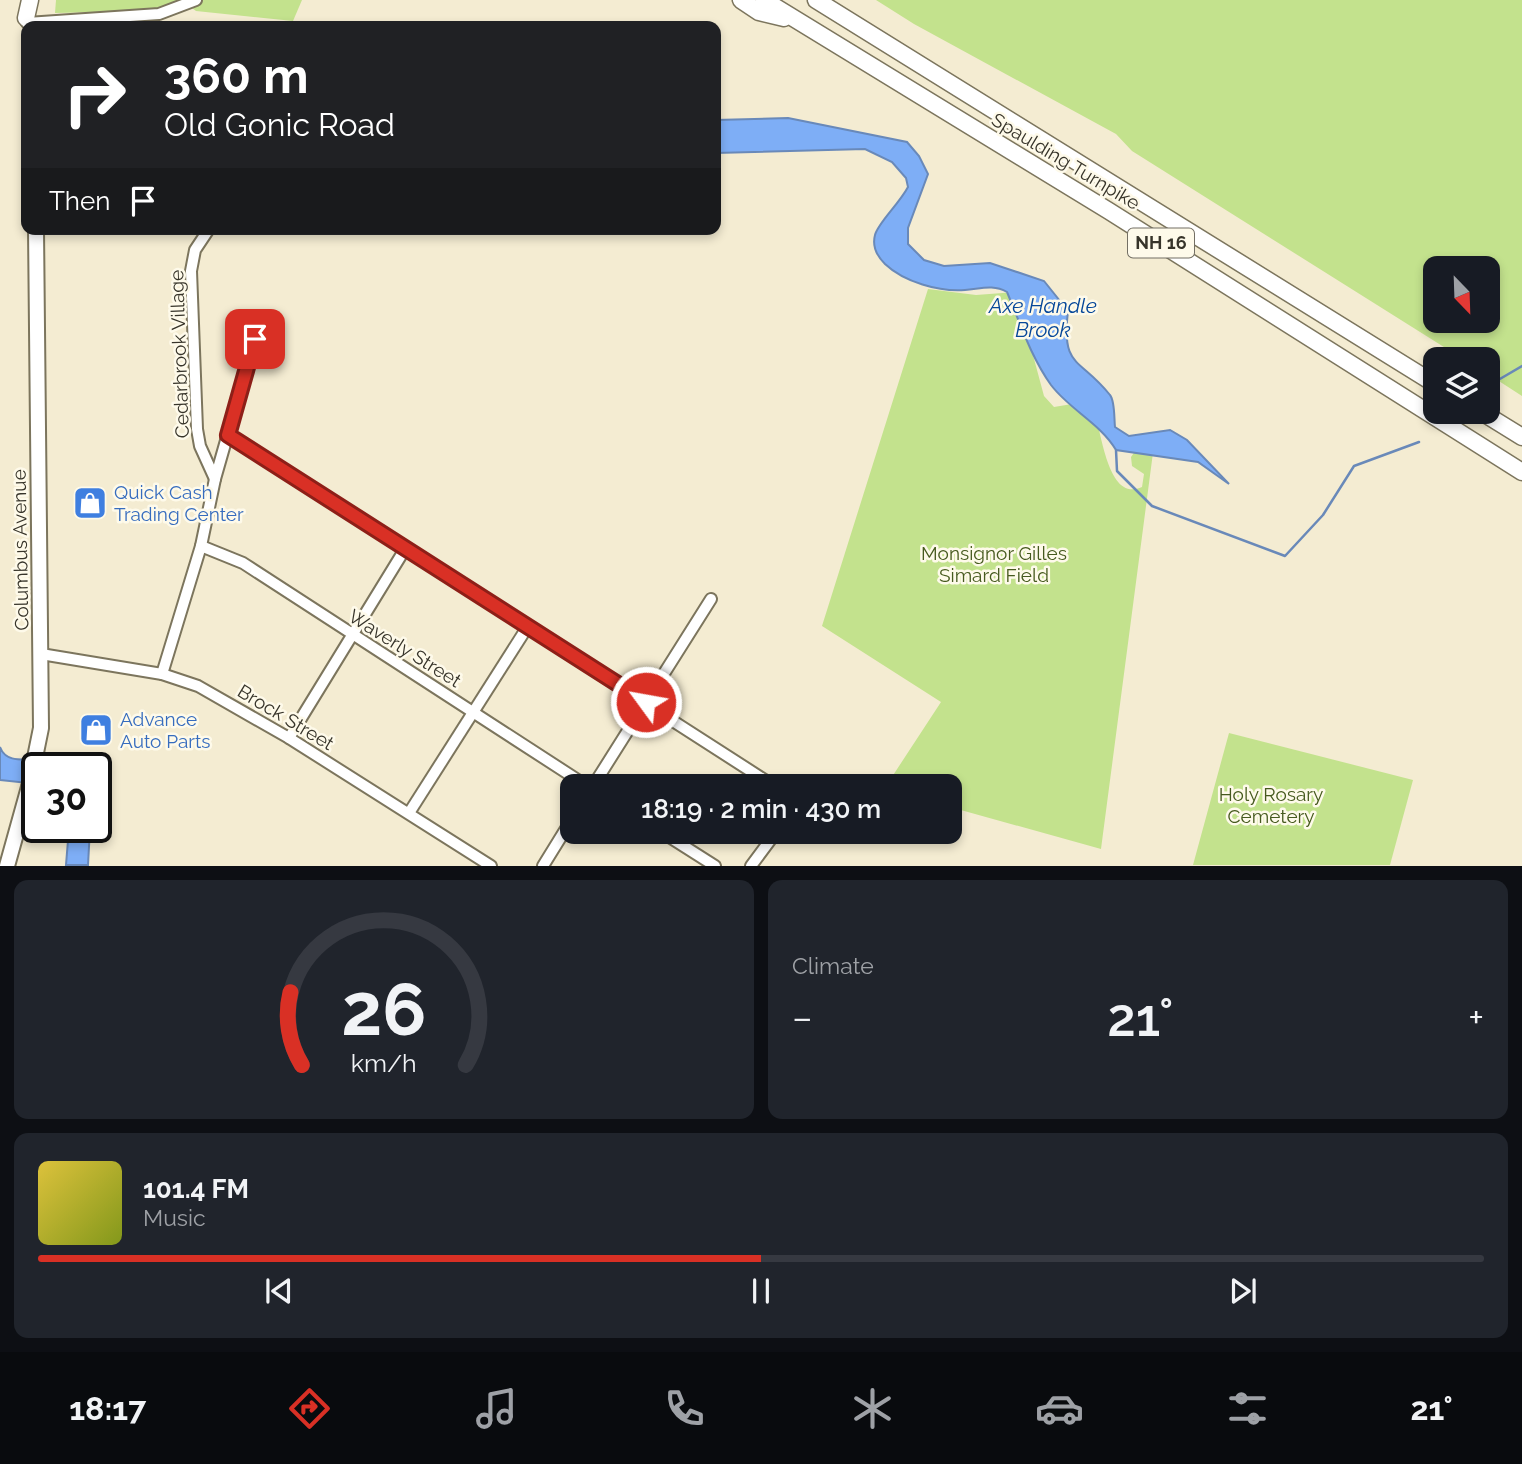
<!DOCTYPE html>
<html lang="en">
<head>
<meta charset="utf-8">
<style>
	:root { --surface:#171b24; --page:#20242c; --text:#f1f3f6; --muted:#9ea1a6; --line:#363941; --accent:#d93025 }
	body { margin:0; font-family:Raleway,sans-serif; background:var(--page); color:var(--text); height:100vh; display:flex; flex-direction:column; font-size:26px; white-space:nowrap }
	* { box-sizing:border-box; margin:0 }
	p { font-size:23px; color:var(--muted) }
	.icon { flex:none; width:38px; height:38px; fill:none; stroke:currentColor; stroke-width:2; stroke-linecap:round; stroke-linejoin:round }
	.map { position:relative; height:866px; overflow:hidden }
	.side { display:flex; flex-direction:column; gap:14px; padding:14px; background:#0d0f14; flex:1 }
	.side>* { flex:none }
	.guide { position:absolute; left:21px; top:21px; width:700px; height:214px; border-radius:14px; box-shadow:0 4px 10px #0003; background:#202124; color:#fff; overflow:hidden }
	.needle { width:46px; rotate:157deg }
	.fabs { position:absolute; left:1423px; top:256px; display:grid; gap:14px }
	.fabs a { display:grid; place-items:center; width:77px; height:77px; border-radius:14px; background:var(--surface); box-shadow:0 4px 10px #0003; font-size:35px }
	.speed { position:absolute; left:21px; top:752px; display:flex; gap:14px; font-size:35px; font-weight:700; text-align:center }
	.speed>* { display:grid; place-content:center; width:91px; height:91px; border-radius:50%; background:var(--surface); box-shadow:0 4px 10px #0003; line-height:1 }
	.speed .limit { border:4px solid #111; border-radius:10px; background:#fff; color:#111 }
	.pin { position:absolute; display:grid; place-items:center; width:60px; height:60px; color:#fff; margin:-30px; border-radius:14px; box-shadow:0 4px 10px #0006 }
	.me { position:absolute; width:77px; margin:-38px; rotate:302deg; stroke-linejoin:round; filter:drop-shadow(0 0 5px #0008) }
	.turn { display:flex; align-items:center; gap:24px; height:147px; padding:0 28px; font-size:32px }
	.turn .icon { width:91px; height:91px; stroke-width:2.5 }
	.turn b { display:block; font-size:49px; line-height:60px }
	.then { display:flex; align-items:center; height:66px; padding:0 28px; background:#0003; gap:14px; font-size:26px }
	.big { font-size:52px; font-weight:600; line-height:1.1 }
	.side .tile { flex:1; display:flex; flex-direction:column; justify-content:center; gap:10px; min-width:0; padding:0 24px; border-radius:14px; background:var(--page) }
	.side .dial { align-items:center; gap:0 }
	.dial svg { height:182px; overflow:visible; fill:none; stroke:var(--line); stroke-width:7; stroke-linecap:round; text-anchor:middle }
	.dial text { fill:var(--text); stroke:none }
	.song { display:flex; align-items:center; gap:21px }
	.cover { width:84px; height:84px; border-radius:10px; background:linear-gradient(135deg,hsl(50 70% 55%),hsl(70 70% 35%)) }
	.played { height:7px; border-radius:4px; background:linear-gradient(90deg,var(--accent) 50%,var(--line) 50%) }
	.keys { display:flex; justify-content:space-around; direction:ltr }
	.heat { display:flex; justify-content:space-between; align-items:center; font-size:38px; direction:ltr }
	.side .tiles { flex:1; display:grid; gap:14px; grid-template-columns:1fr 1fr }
	.tile:last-child { grid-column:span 2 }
	.trip { position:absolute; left:560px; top:774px; width:402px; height:70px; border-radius:14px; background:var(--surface); box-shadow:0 4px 10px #0003; font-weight:600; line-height:70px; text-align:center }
	.dock { display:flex; height:112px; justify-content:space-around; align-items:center; background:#090b0e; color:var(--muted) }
	.dock .icon { width:49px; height:49px }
	.dock .current { color:var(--accent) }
	.dock b { font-size:32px; color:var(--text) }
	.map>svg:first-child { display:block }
	.green { fill:#c3e28d; fill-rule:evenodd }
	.water { fill:#7eaef6; stroke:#6989b9; stroke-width:2 }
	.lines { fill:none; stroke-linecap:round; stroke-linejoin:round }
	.stream { stroke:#6989b9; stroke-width:2.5 }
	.minor-casing { stroke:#7c755d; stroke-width:14 }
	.major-casing { stroke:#7c755d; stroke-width:18 }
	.highway-casing { stroke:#7c755d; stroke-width:19 }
	.minor { stroke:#fff; stroke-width:10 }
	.major { stroke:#fff; stroke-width:14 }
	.highway { stroke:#fff; stroke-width:16 }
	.route-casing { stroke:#8d1f18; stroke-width:18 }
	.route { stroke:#d93025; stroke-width:12 }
	.labels { text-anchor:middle; stroke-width:5; stroke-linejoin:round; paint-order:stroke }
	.shield { fill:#fefaea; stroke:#736f64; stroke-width:2 }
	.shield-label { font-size:18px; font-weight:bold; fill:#37342a }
	.street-label { font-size:19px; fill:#37342a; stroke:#fefaea }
	.shop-label { font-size:19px; fill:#366cbe; stroke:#fefaea; text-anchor:start }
	.park-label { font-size:19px; fill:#465a1e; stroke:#fefaea }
	.water-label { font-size:21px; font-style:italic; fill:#064799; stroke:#fefaea }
</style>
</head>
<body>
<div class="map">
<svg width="1522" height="866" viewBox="0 0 1522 866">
	<rect width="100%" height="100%" fill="#f4ecd2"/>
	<g class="green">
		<polygon points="56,0 185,0 145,11 55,13"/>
		<polygon points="203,0 302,0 293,21 196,11 192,8"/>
		<path d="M876,0H1522V396L1488,374V359H1463L1132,151L1116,134L914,24ZM1435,268H1488V320H1435Z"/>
		<path d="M928,289L976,295L1016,292L1044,396L1054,407L1072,404L1095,415C1102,433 1108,503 1142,487L1144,474L1132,466L1131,457L1136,450L1154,445L1101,849L950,807V786H886L941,702L822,626Z"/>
		<polygon points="1229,733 1413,780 1390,865 1193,865"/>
	</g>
	<g class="water">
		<path d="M788,118L907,142L919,156L928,174L908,228V244L924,260L944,266L990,263L1044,281L1068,311C1061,369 1080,357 1110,395C1115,401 1114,418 1115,427L1129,436L1170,430L1187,440L1229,484L1198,462L1116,450C1100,423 1070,410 1051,385C1031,357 1020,323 1007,292C993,284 980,289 965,290C939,292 904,282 885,264C877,256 872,246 875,235C878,223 899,204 908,187L906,178L892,162L865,149L716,153V120Z"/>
		<path d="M0,747C7,766 30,757 46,760C51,762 56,766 61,768H37V784L0,780Z"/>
		<polygon points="69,828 90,828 88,865 66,865"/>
	</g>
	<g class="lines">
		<g class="stream">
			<polyline points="1493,383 1522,366"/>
			<polyline points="1116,450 1117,471 1152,506 1285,556 1323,515 1354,466 1419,442"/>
		</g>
		<defs>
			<g id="minor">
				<polyline points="27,23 159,14 196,0"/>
				<polyline points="209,229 195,250 191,271 197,429 200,446 215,479"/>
				<polyline points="228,435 774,786"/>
				<polyline points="201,546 243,563 587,786"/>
				<polyline points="41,654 162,674 198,686 289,738 491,866"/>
				<polyline points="162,674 201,546 215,479 255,339"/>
				<polyline points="289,738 405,549"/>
				<polyline points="593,786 711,599"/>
				<polyline points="409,813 528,626"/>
				<polyline points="660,831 715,866"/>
				<polyline points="543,866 572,819"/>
				<polyline points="751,866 777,831"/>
			</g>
			<polyline id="major" points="7,866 29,787 41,728 36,229"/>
			<g id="highway">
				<polyline points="741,0 759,12 784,18"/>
				<polyline points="764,0 1109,211 1522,472"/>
				<polyline points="816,0 1435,384"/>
				<polyline points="26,18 30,0"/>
				<polyline points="1480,411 1522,437"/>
			</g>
		</defs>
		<use href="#minor" class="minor-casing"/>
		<use href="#major" class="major-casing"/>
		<use href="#highway" class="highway-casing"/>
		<use href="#minor" class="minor"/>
		<use href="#major" class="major"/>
		<use href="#highway" class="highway"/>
	</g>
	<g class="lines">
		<defs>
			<polyline id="route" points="255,339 228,435 646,702"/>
		</defs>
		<use href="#route" class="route-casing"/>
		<use href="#route" class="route"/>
	</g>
	<defs>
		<symbol id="shop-square" viewBox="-11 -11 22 22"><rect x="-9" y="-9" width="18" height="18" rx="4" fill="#3f7fe0" stroke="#fefaea"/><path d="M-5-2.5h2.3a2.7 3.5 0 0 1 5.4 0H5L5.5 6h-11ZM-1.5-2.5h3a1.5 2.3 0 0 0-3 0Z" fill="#fff"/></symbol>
	</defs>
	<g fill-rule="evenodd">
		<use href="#shop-square" x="71" y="484" width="38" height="38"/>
		<use href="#shop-square" x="77" y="711" width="38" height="38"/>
	</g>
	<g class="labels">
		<rect class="shield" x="1128" y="228.5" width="66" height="29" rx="5"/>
		<g class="shield-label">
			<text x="1161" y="249">NH 16</text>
		</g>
		<g class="street-label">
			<text transform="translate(1066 161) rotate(31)" y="7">Spaulding Turnpike</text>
			<text transform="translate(179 354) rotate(-92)" y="7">Cedarbrook Village</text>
			<text transform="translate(20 550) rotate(-91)" y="7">Columbus Avenue</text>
			<text transform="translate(405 648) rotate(32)" y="7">Waverly Street</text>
			<text transform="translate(286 717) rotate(31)" y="7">Brock Street</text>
		</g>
		<g class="shop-label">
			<text x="114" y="499">Quick Cash<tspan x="114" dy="22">Trading Center</tspan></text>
			<text x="120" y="726">Advance<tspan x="120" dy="22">Auto Parts</tspan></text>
		</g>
		<g class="park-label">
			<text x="994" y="560">Monsignor Gilles<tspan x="994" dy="22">Simard Field</tspan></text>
			<text x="1271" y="801">Holy Rosary<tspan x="1271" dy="22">Cemetery</tspan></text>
		</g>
		<g class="water-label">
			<text x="1043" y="313">Axe Handle<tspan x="1043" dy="24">Brook</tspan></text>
		</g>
	</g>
</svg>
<div class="fabs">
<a><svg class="needle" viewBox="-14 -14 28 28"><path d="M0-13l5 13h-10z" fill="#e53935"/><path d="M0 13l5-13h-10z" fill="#9ea1a6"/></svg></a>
<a><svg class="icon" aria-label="layers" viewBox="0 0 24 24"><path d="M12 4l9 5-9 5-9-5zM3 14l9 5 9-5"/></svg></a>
</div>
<div class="speed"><div class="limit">30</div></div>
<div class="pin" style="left:255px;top:339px;background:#d93025"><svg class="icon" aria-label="arrive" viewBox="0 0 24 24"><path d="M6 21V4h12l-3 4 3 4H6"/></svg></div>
<svg class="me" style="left:646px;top:702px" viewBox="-20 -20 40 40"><circle r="17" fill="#d93025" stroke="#fff" stroke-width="3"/><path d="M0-11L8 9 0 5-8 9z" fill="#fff"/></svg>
<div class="trip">18:19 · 2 min · 430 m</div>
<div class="guide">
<div class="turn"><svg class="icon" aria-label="right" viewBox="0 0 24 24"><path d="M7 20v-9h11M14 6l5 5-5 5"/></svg><div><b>360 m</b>Old Gonic Road</div></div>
<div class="then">Then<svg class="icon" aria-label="arrive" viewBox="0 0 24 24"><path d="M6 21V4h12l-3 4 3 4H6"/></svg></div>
</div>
</div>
<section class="side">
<div class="tiles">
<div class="tile dial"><svg viewBox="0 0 100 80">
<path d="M14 69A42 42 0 1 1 86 69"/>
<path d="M14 69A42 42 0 0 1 9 37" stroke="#d93025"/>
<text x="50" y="56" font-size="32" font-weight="700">26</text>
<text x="50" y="72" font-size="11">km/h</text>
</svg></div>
<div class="tile"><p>Climate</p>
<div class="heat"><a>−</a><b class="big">21°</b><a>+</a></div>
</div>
<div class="tile">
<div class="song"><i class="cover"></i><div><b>101.4 FM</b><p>Music</p></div></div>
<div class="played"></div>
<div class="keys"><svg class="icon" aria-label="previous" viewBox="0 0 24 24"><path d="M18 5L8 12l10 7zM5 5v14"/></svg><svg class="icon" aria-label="pause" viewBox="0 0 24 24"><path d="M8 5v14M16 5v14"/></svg><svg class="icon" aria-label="next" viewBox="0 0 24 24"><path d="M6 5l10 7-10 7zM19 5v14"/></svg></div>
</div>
</div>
</section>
<nav class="dock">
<b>18:17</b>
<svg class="icon current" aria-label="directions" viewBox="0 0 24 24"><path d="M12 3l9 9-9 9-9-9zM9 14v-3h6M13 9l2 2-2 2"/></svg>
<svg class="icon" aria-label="music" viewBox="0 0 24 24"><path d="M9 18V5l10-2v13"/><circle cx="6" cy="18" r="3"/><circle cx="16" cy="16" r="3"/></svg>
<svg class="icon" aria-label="phone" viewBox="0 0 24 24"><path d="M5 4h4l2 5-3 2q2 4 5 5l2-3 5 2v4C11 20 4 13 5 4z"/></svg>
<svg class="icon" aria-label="climate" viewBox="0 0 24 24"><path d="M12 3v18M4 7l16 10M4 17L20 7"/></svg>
<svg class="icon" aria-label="car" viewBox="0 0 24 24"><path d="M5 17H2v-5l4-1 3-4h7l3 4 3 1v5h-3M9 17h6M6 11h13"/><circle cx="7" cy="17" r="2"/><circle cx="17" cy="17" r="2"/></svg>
<svg class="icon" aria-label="filters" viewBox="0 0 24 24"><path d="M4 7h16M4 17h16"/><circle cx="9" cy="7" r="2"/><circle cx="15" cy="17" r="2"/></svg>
<b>21°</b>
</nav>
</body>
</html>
